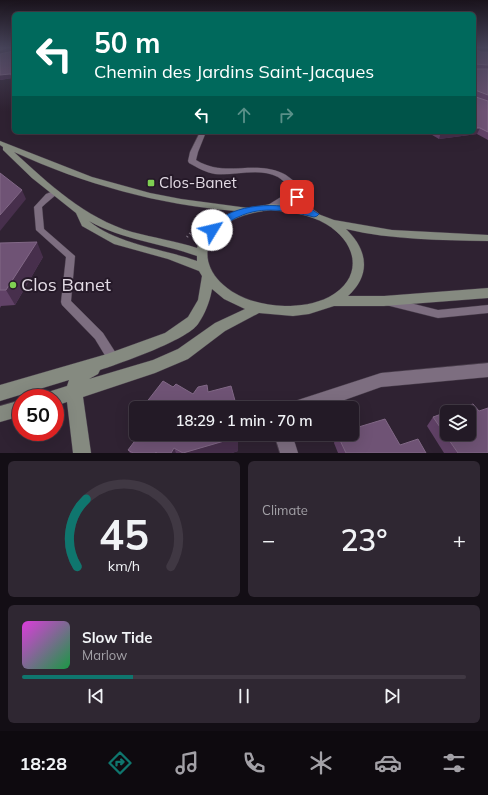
<!DOCTYPE html>
<html lang="en">
<head>
<meta charset="utf-8">
<style>
	:root { --surface:#231a26; --page:#2f2732; --text:#f1f3f6; --muted:#a3a1a7; --line:#403843; --accent:#0f766e }
	body { margin:0; font-family:Mulish,sans-serif; background:var(--page); color:var(--text); height:100vh; display:flex; flex-direction:column; font-size:15px; white-space:nowrap }
	* { box-sizing:border-box; margin:0 }
	p { font-size:13px; color:var(--muted) }
	.icon { flex:none; width:22px; height:22px; fill:none; stroke:currentColor; stroke-width:2; stroke-linecap:round; stroke-linejoin:round }
	.map { position:relative; height:453px; overflow:hidden }
	.sheet { display:flex; flex-direction:column; gap:8px; padding:8px; background:#130e15; flex:1 }
	.sheet>* { flex:none }
	.hud { position:absolute; left:12px; top:12px; width:464px; height:122px; border-radius:6px; box-shadow:0 4px 16px #0002,0 0 0 1px var(--line); background:#00695c; color:#fff; overflow:hidden }
	.fabs { position:absolute; left:440px; top:405px; display:grid; gap:8px }
	.fabs a { display:grid; place-items:center; width:36px; height:36px; border-radius:6px; background:var(--surface); box-shadow:0 4px 16px #0002,0 0 0 1px var(--line); font-size:20px }
	.speed { position:absolute; left:12px; top:389px; display:flex; gap:8px; font-size:20px; font-weight:700; text-align:center }
	.speed>* { display:grid; place-content:center; width:52px; height:52px; border-radius:50%; background:var(--surface); box-shadow:0 4px 16px #0002,0 0 0 1px var(--line); line-height:1 }
	.speed .limit { border:6px solid #d22; background:#fff; color:#111 }
	.pin { position:absolute; display:grid; place-items:center; width:34px; height:34px; color:#fff; margin:-17px; border-radius:8px; box-shadow:0 2px 6px #0006 }
	.me { position:absolute; width:44px; margin:-22px; rotate:54deg; stroke-linejoin:round; filter:drop-shadow(0 0 3px #0008) }
	.turn { display:flex; align-items:center; gap:14px; height:84px; padding:0 16px; font-size:18px }
	.turn .icon { width:52px; height:52px; stroke-width:2.5 }
	.turn b { display:block; font-size:28px; line-height:34px }
	.lanes { display:flex; align-items:center; height:38px; padding:0 16px; background:#0003; justify-content:center; gap:20px; direction:ltr }
	.lanes .off { opacity:.35 }
	.big { font-size:30px; font-weight:600; line-height:1.1 }
	.sheet .widget { flex:1; display:flex; flex-direction:column; justify-content:center; gap:6px; min-width:0; padding:0 14px; border-radius:6px; background:var(--page) }
	.sheet .dial { align-items:center; gap:0 }
	.dial svg { height:104px; overflow:visible; fill:none; stroke:var(--line); stroke-width:7; stroke-linecap:round; text-anchor:middle }
	.dial text { fill:var(--text); stroke:none }
	.song { display:flex; align-items:center; gap:12px }
	.cover { width:48px; height:48px; border-radius:6px; background:linear-gradient(135deg,hsl(300 70% 55%),hsl(140 70% 35%)) }
	.played { height:4px; border-radius:2px; background:linear-gradient(90deg,var(--accent) 25%,var(--line) 25%) }
	.keys { display:flex; justify-content:space-around; direction:ltr }
	.heat { display:flex; justify-content:space-between; align-items:center; font-size:22px; direction:ltr }
	.sheet .tiles { flex:1; display:grid; gap:8px; grid-template-columns:1fr 1fr }
	.widget:last-child { grid-column:span 2 }
	.trip { position:absolute; left:129px; top:401px; width:230px; height:40px; border-radius:6px; background:var(--surface); box-shadow:0 4px 16px #0002,0 0 0 1px var(--line); font-weight:600; line-height:40px; text-align:center }
	.tabs { display:flex; height:64px; justify-content:space-around; align-items:center; background:#0e0a0f; color:var(--muted) }
	.tabs .icon { width:28px; height:28px }
	.tabs .current { color:var(--accent) }
	.tabs b { font-size:18px; color:var(--text) }
	.map>svg:first-child { display:block }
	.lines { fill:none; stroke-linecap:round; stroke-linejoin:round }
	.lane-casing { stroke:#483d4a; stroke-width:1 }
	.street-casing { stroke:#483d4a; stroke-width:1 }
	.secondary-casing { stroke:#483d4a; stroke-width:1 }
	.path { stroke:#867b89; stroke-width:2.5; stroke-dasharray:1 3; stroke-linecap:butt }
	.lane { fill:#7d6e80; fill-rule:evenodd }
	.street { fill:#7d6e80; fill-rule:evenodd }
	.secondary { fill:#858a80; fill-rule:evenodd }
	.wall { fill:#614267 }
	.shaded-wall { fill:#472f4c }
	.building { fill:#6f5375; stroke:#816886 }
	.route { fill:#1a73e8; stroke:#114b97 }
	.poi-dot { fill:#7fd052; stroke:#251928; stroke-width:1.5 }
	.labels { text-anchor:middle; stroke-width:4; stroke-linejoin:round; paint-order:stroke }
	.poi-label { font-size:15px; fill:#e3dbe5; stroke:#251928; text-anchor:start }
	.near-poi-label { font-size:18px; fill:#e3dbe5; stroke:#251928; text-anchor:start }
</style>
</head>
<body>
<div class="map">
<svg width="488" height="453" viewBox="0 0 488 453">
	<rect width="100%" height="100%" fill="#2f2232"/>
	<g class="lines">
		<defs>
			<g id="lane">
				<path d="M56,190L59,192C54,197 47,202 42,207L44,229L75,256L71,301L103,333L119,358L117,362L113,363L109,362L95,339L62,305L61,302L66,257L36,230L34,207L46,194Z"/>
				<polygon points="390,298 438,310 488,305 488,313 438,318 386,305 385,302 386,299"/>
			</g>
			<g id="street">
				<path d="M200,132H206L198,152L196,160C225,178 252,160 282,173C287,175 291,179 295,182L297,193L304,203L317,212L319,214L317,216C307,219 297,206 292,198L274,209H268L266,207L268,205L289,192L288,185C285,182 281,179 278,177C259,167 235,176 215,174C205,172 198,168 189,163L188,161L190,152Z"/>
				<polygon points="488,363 488,377 381,387 322,408 290,408 292,402 298,400 381,373"/>
				<polygon points="274,434 292,434 298,453 280,453"/>
			</g>
			<g id="secondary">
				<path d="M0,141L92,177L150,193L181,199L248,208L271,204L283,205L310,211L334,220L392,230L488,235V241C441,240 392,240 346,229C367,249 372,274 348,296H384L488,288V298L384,306H334L309,314L293,316L259,313L225,331L188,359L155,373L83,397L91,453H73L67,402L55,406V398H46L48,392L67,386L69,380L0,401V385L107,354L165,333L188,317L198,300L202,276L199,271L168,259L114,244L82,226L76,213L32,178L3,150V147L0,145ZM14,152C84,184 159,205 236,211C217,218 204,229 197,248C176,241 154,238 132,232C85,218 49,184 14,152ZM271,210C290,212 309,214 326,224C358,243 364,278 329,297C315,304 300,306 285,306C199,304 171,221 271,210ZM89,221C123,240 161,243 197,256V261C164,249 116,244 89,221ZM212,289L224,299L245,309L215,323L178,349L153,360L89,379L98,374L100,370C121,363 187,340 198,324C205,314 210,301 212,289Z"/>
				<polygon points="21,400 21,416 0,422 0,406"/>
			</g>
		</defs>
		<use href="#lane" class="lane-casing"/>
		<use href="#street" class="street-casing"/>
		<use href="#secondary" class="secondary-casing"/>
		<polyline class="path" points="187,237 206,215"/>
		<use href="#lane" class="lane"/>
		<use href="#street" class="street"/>
		<use href="#secondary" class="secondary"/>
	</g>
	<g class="wall">
		<polygon points="14,48 14,79 12,78 0,80"/>
		<polygon points="474,50 481,52 488,52 488,140 477,134 439,139 427,132 474,132"/>
		<polygon points="0,243 43,257 15,305 1,306 0,308"/>
		<polygon points="479,411 488,453 444,453 427,426 433,417"/>
		<polygon points="337,434 352,434 400,445 426,453 338,453 334,443"/>
		<polygon points="238,437 238,451 232,453 130,453 128,450"/>
	</g>
	<g class="shaded-wall">
		<polygon points="7,48 12,48 13,50 0,54 0,50"/>
		<polygon points="10,74 12,78 0,80 0,75"/>
		<polygon points="474,128 480,128 477,134 439,139 441,132 474,132"/>
		<polygon points="22,190 26,199 0,231 0,215"/>
		<polygon points="37,242 43,257 15,305 6,290"/>
		<polygon points="238,437 238,451 232,453 183,453"/>
		<polygon points="174,448 176,453 171,453"/>
	</g>
	<g class="building">
		<polygon points="0,48 7,48 0,50"/>
		<polygon points="13,48 14,48 14,75 10,74 0,75 0,54 13,51"/>
		<polygon points="474,50 477,50 481,52 488,52 488,65 475,64 476,69 488,69 488,95 475,90 476,97 488,101 488,132 480,128 474,128"/>
		<polygon points="0,173 22,190 0,215"/>
		<polygon points="37,242 6,290 0,290 0,243"/>
		<polygon points="163,381 173,387 176,384 193,394 198,387 207,385 208,392 231,386 237,408 142,408"/>
		<polygon points="473,404 479,411 488,408 488,453 458,453 433,417 447,412 447,434 469,434 469,412 448,412"/>
		<polygon points="385,419 400,445 418,439 426,453 346,453 337,434 352,434 352,429"/>
		<polygon points="140,434 237,434 238,437 183,453 174,448 171,453 157,453 156,452 155,453 133,453 128,450"/>
	</g>
	<linearGradient id="sky" x2="0" y2="1"><stop stop-color="#1a131c"/><stop offset="0.43" stop-color="#47445a"/><stop offset="1" stop-color="#47445a" stop-opacity="0"/></linearGradient>
	<rect width="488" height="111" fill="url(#sky)"/>
	<path class="route" d="M297,195L300,196L304,204L317,213L319,214L317,216L314,217C289,211 263,205 238,217C230,220 219,231 212,233L208,230C228,204 271,202 300,209L293,197Z"/>
	<g class="poi-dot">
		<rect x="147" y="179" width="8" height="8" rx="2"/>
		<circle cx="13" cy="285" r="4"/>
	</g>
	<g class="labels">
		<g class="poi-label">
			<text x="159" y="188">Clos-Banet</text>
		</g>
		<g class="near-poi-label">
			<text x="21" y="291">Clos Banet</text>
		</g>
	</g>
</svg>
<div class="fabs">
<a><svg class="icon" aria-label="layers" viewBox="0 0 24 24"><path d="M12 4l9 5-9 5-9-5zM3 14l9 5 9-5"/></svg></a>
</div>
<div class="speed"><div class="limit">50</div></div>
<div class="pin" style="left:297px;top:197px;background:#d93025"><svg class="icon" aria-label="arrive" viewBox="0 0 24 24"><path d="M6 21V4h12l-3 4 3 4H6"/></svg></div>
<svg class="me" style="left:212px;top:230px" viewBox="-20 -20 40 40"><circle r="19" fill="#fff"/><path d="M0-13L10 11 0 6-10 11z" fill="#1a73e8"/></svg>
<div class="trip">18:29 · 1 min · 70 m</div>
<div class="hud">
<div class="turn"><svg class="icon" aria-label="left" viewBox="0 0 24 24"><path d="M17 20v-9H6M10 6l-5 5 5 5"/></svg><div><b>50 m</b>Chemin des Jardins Saint-Jacques</div></div>
<div class="lanes"><svg class="icon" aria-label="left" viewBox="0 0 24 24"><path d="M17 20v-9H6M10 6l-5 5 5 5"/></svg><svg class="icon off" aria-label="ahead" viewBox="0 0 24 24"><path d="M12 20V5M6 11l6-6 6 6"/></svg><svg class="icon off" aria-label="right" viewBox="0 0 24 24"><path d="M7 20v-9h11M14 6l5 5-5 5"/></svg></div>
</div>
</div>
<section class="sheet">
<div class="tiles">
<div class="widget dial"><svg viewBox="0 0 100 80">
<path d="M14 69A42 42 0 1 1 86 69"/>
<path d="M14 69A42 42 0 0 1 21 17" stroke="#0f766e"/>
<text x="50" y="56" font-size="32" font-weight="700">45</text>
<text x="50" y="72" font-size="11">km/h</text>
</svg></div>
<div class="widget"><p>Climate</p>
<div class="heat"><a>−</a><b class="big">23°</b><a>+</a></div>
</div>
<div class="widget">
<div class="song"><i class="cover"></i><div><b>Slow Tide</b><p>Marlow</p></div></div>
<div class="played"></div>
<div class="keys"><svg class="icon" aria-label="previous" viewBox="0 0 24 24"><path d="M18 5L8 12l10 7zM5 5v14"/></svg><svg class="icon" aria-label="pause" viewBox="0 0 24 24"><path d="M8 5v14M16 5v14"/></svg><svg class="icon" aria-label="next" viewBox="0 0 24 24"><path d="M6 5l10 7-10 7zM19 5v14"/></svg></div>
</div>
</div>
</section>
<nav class="tabs">
<b>18:28</b>
<svg class="icon current" aria-label="directions" viewBox="0 0 24 24"><path d="M12 3l9 9-9 9-9-9zM9 14v-3h6M13 9l2 2-2 2"/></svg>
<svg class="icon" aria-label="music" viewBox="0 0 24 24"><path d="M9 18V5l10-2v13"/><circle cx="6" cy="18" r="3"/><circle cx="16" cy="16" r="3"/></svg>
<svg class="icon" aria-label="phone" viewBox="0 0 24 24"><path d="M5 4h4l2 5-3 2q2 4 5 5l2-3 5 2v4C11 20 4 13 5 4z"/></svg>
<svg class="icon" aria-label="climate" viewBox="0 0 24 24"><path d="M12 3v18M4 7l16 10M4 17L20 7"/></svg>
<svg class="icon" aria-label="car" viewBox="0 0 24 24"><path d="M5 17H2v-5l4-1 3-4h7l3 4 3 1v5h-3M9 17h6M6 11h13"/><circle cx="7" cy="17" r="2"/><circle cx="17" cy="17" r="2"/></svg>
<svg class="icon" aria-label="filters" viewBox="0 0 24 24"><path d="M4 7h16M4 17h16"/><circle cx="9" cy="7" r="2"/><circle cx="15" cy="17" r="2"/></svg>
</nav>
</body>
</html>
